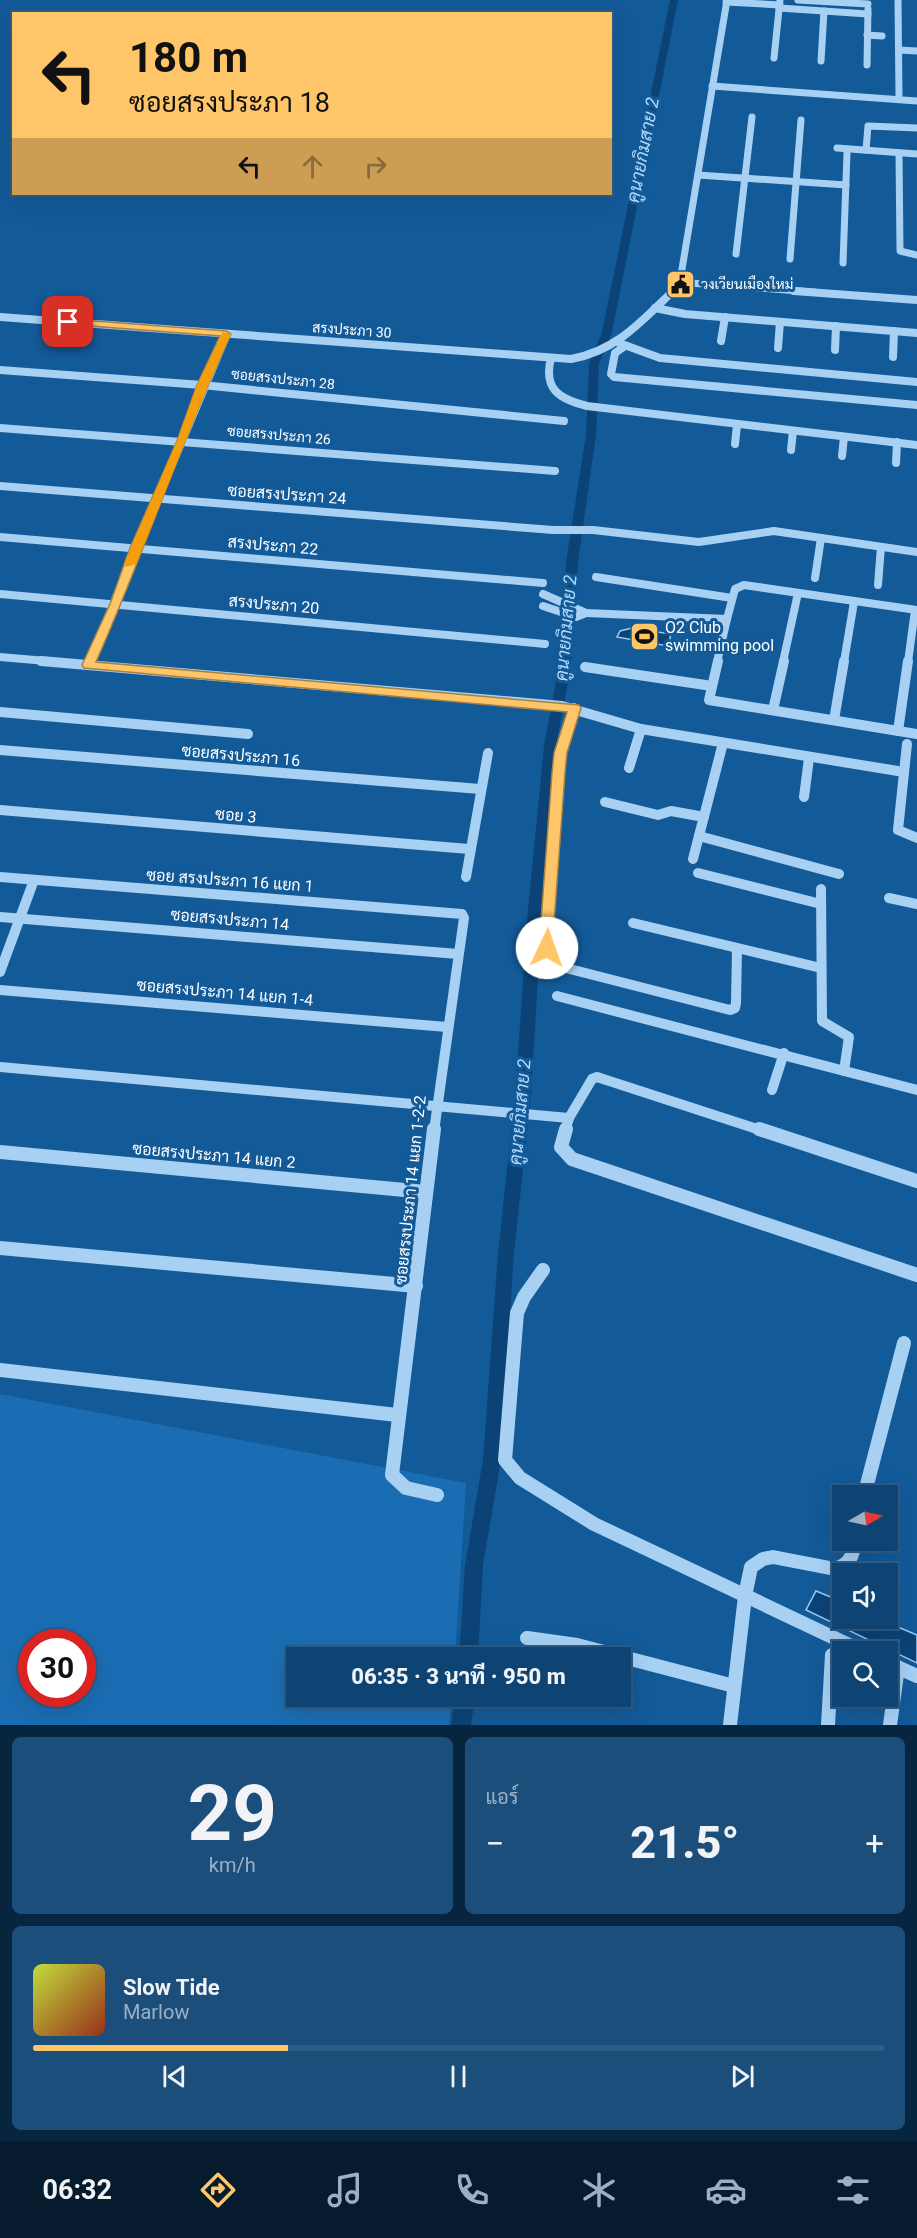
<!DOCTYPE html>
<html lang="th">
<head>
<meta charset="utf-8">
<style>
	:root { --surface:#0e4473; --page:#1c4e7b; --text:#f1f3f6; --muted:#9bb0c4; --line:#2e5c85; --accent:#ffc669 }
	body { margin:0; font-family:Roboto,Sarabun,sans-serif; background:var(--page); color:var(--text); height:100vh; display:flex; flex-direction:column; font-size:22px; white-space:nowrap }
	* { box-sizing:border-box; margin:0 }
	p { font-size:20px; color:var(--muted) }
	.icon { flex:none; width:33px; height:33px; fill:none; stroke:currentColor; stroke-width:2; stroke-linecap:round; stroke-linejoin:round }
	.map { position:relative; height:1725px; overflow:hidden }
	.panel { display:flex; flex-direction:column; gap:12px; padding:12px; background:#08253f; flex:1 }
	.panel>* { flex:none }
	.banner { position:absolute; left:12px; top:12px; width:600px; height:183px; border-radius:0px; box-shadow:0 6px 24px #0002,0 0 0 2px var(--line); background:#ffc669; color:#111; overflow:hidden }
	.needle { width:39px; rotate:81deg }
	.buttons { position:absolute; left:832px; top:1485px; display:grid; gap:12px }
	.buttons a { display:grid; place-items:center; width:66px; height:66px; border-radius:0px; background:var(--surface); box-shadow:0 6px 24px #0002,0 0 0 2px var(--line); font-size:30px }
	.speed { position:absolute; left:18px; top:1629px; display:flex; gap:12px; font-size:30px; font-weight:700; text-align:center }
	.speed>* { display:grid; place-content:center; width:78px; height:78px; border-radius:50%; background:var(--surface); box-shadow:0 6px 24px #0002,0 0 0 2px var(--line); line-height:1 }
	.speed .limit { border:9px solid #d22; background:#fff; color:#111 }
	.pin { position:absolute; display:grid; place-items:center; width:51px; height:51px; color:#fff; margin:-26px; border-radius:12px; box-shadow:0 3px 9px #0006 }
	.me { position:absolute; width:66px; margin:-33px; rotate:3deg; stroke-linejoin:round; filter:drop-shadow(0 0 4px #0008) }
	.turn { display:flex; align-items:center; gap:21px; height:126px; padding:0 18px; font-size:27px }
	.turn .icon { width:78px; height:78px; stroke-width:2.5 }
	.turn b { display:block; font-size:42px; line-height:51px }
	.lanes { display:flex; align-items:center; height:57px; padding:0 18px; background:#0003; justify-content:center; gap:30px; direction:ltr }
	.lanes .off { opacity:.35 }
	.big { font-size:45px; font-weight:800; line-height:1.1 }
	.panel .card { flex:1; display:flex; flex-direction:column; justify-content:center; gap:9px; min-width:0; padding:0 21px; border-radius:9px; background:var(--page) }
	.panel .dial { align-items:center; gap:0 }
	.dial b { font-size:78px; line-height:1 }
	.song { display:flex; align-items:center; gap:18px }
	.cover { width:72px; height:72px; border-radius:9px; background:linear-gradient(135deg,hsl(70 70% 55%),hsl(10 70% 35%)) }
	.played { height:6px; border-radius:3px; background:linear-gradient(90deg,var(--accent) 30%,var(--line) 30%) }
	.keys { display:flex; justify-content:space-around; direction:ltr }
	.heat { display:flex; justify-content:space-between; align-items:center; font-size:33px; direction:ltr }
	.panel .tiles { flex:1; display:grid; gap:12px; grid-template-columns:1fr 1fr }
	.card:last-child { grid-column:span 2 }
	.trip { position:absolute; left:286px; top:1647px; width:345px; height:60px; border-radius:0px; background:var(--surface); box-shadow:0 6px 24px #0002,0 0 0 2px var(--line); font-weight:800; line-height:60px; text-align:center }
	.menu { display:flex; height:96px; justify-content:space-around; align-items:center; background:#061b2e; color:var(--muted) }
	.menu .icon { width:42px; height:42px }
	.menu .active { color:var(--accent) }
	.menu b { font-size:27px; color:var(--text) }
	.map>svg:first-child { display:block }
	.green { fill:#1b6db3; fill-rule:evenodd }
	.water { fill:#0c4376; stroke:#99ccf6; stroke-width:1.5 }
	.lines { fill:none; stroke-linecap:round; stroke-linejoin:round }
	.canal { fill:#0c4376; fill-rule:evenodd }
	.minor-far3 { stroke:#a7d0f3; stroke-width:7 }
	.minor-far2 { stroke:#a7d0f3; stroke-width:8 }
	.minor-far1 { stroke:#a7d0f3; stroke-width:10 }
	.minor { stroke:#a7d0f3; stroke-width:14 }
	.route { fill:#ffc669; stroke:#a68144; stroke-width:1.5 }
	.slow { fill:#f59e0b }
	.labels { text-anchor:middle; stroke-width:6; stroke-linejoin:round; paint-order:stroke }
	.far-poi-label { font-size:14px; fill:#fff; stroke:#135a99; text-anchor:start }
	.far-street-label { font-size:14px; fill:#fff; stroke:#135a99 }
	.street-label { font-size:16px; fill:#fff; stroke:#135a99 }
	.poi-label { font-size:16px; fill:#fff; stroke:#135a99; text-anchor:start }
	.water-label { font-size:18px; font-style:italic; fill:#b3dafa; stroke:#135a99 }
</style>
</head>
<body>
<div class="map">
<svg width="917" height="1725" viewBox="0 0 917 1725">
	<rect width="100%" height="100%" fill="#135a99"/>
	<path class="green" d="M0,1394L466,1483L455,1657L297,1658V1696L452,1697L449,1725H0ZM32,1642H82V1694H32Z"/>
	<g class="water">
		<polygon points="632,628 671,634 668,646 617,637 620,631"/>
		<polygon points="816,1591 843,1602 843,1618 879,1619 917,1635 917,1663 806,1610"/>
	</g>
	<g class="lines">
		<g class="canal">
			<polygon points="670,0 678,0 612,332 599,364 596,435 578,562 571,666 556,746 542,909 531,1096 514,1253 501,1460 483,1565 478,1658 459,1658 465,1565 483,1460 498,1253 515,1096 528,909 544,746 559,666 566,562 586,435 589,364 602,332"/>
			<polygon points="455,1696 475,1696 471,1725 451,1725"/>
		</g>
		<g class="minor-far3">
			<polyline points="798,0 868,4"/>
			<polyline points="898,0 899,95"/>
			<polyline points="726,2 780,5"/>
			<polyline points="779,8 868,14"/>
			<polyline points="867,35 882,36"/>
			<polyline points="899,50 917,51"/>
			<polyline points="774,58 780,0"/>
			<polyline points="821,61 824,11"/>
			<polyline points="867,65 868,9"/>
			<polyline points="712,86 917,101"/>
			<polyline points="837,148 917,154"/>
			<polyline points="866,150 868,126 917,128"/>
			<polyline points="899,153 900,251 917,255"/>
			<polyline points="698,175 846,185"/>
			<polyline points="736,254 752,117"/>
			<polyline points="790,259 801,120"/>
			<polyline points="843,263 847,153"/>
			<polyline points="680,281 727,0"/>
			<polyline points="676,282 814,292"/>
			<polyline points="671,292 677,287"/>
		</g>
		<g class="minor-far2">
			<polyline points="794,291 917,300"/>
			<polyline points="655,308 685,314 917,333"/>
			<path d="M0,317L571,359C616,351 642,321 673,291"/>
			<polyline points="721,341 725,317"/>
			<polyline points="619,343 660,358 917,382"/>
			<polyline points="625,346 615,353 611,374 614,377 917,405"/>
			<polyline points="778,348 780,322"/>
			<polyline points="835,350 836,326"/>
			<polyline points="893,357 894,331"/>
			<path d="M551,358C543,389 559,399 587,406L917,445"/>
			<polyline points="0,370 202,385 564,421"/>
			<polyline points="0,428 555,471"/>
			<polyline points="735,444 737,425"/>
			<polyline points="791,450 793,431"/>
			<polyline points="842,456 844,437"/>
			<polyline points="896,463 897,442"/>
			<polyline points="0,486 553,530 593,530 699,542 774,531 917,552"/>
			<polyline points="0,537 543,583"/>
			<polyline points="596,577 732,598"/>
			<polyline points="815,578 821,538"/>
			<polyline points="878,585 881,547"/>
			<polyline points="0,594 545,644"/>
			<polyline points="543,594 586,613 576,617 543,606"/>
			<polyline points="586,613 727,619 735,589 744,585 917,610"/>
			<polyline points="0,657 58,662"/>
			<polyline points="89,662 227,334"/>
			<polyline points="717,662 727,619"/>
			<polyline points="783,662 798,593"/>
			<polyline points="844,662 854,602"/>
			<polyline points="908,662 915,610"/>
		</g>
		<g class="minor-far1">
			<polyline points="41,661 562,706 641,729 904,772"/>
			<polyline points="718,661 709,700 917,734"/>
			<polyline points="88,665 90,661"/>
			<polyline points="585,667 712,686"/>
			<polyline points="574,708 561,753 547,938 550,953 558,966 730,1010 735,1008 736,1003 737,949"/>
			<polyline points="773,710 784,661"/>
			<polyline points="0,712 248,734"/>
			<polyline points="834,720 844,661"/>
			<polyline points="898,731 908,661"/>
			<polyline points="907,744 898,830 917,838"/>
			<polyline points="0,750 480,789"/>
			<polyline points="629,768 641,729"/>
			<polyline points="804,797 809,758"/>
			<polyline points="605,802 658,815 671,811 704,817"/>
			<polyline points="0,810 469,849"/>
			<polyline points="699,836 839,874"/>
			<polyline points="693,859 723,743"/>
			<polyline points="698,873 821,904"/>
			<polyline points="0,877 462,914 464,918 434,1131"/>
			<polyline points="466,877 488,753"/>
			<polyline points="821,889 822,1021 849,1037 844,1071"/>
			<polyline points="889,898 917,904"/>
			<polyline points="0,917 458,954"/>
			<polyline points="633,923 821,968"/>
			<polyline points="0,972 34,880"/>
			<polyline points="0,990 447,1027"/>
			<polyline points="557,996 917,1090"/>
			<polyline points="0,1067 569,1118"/>
			<polyline points="772,1090 784,1053"/>
			<polyline points="565,1131 569,1118 592,1079 597,1077 763,1131"/>
		</g>
		<g class="minor">
			<polyline points="434,1129 392,1475 406,1488 437,1495"/>
			<polyline points="566,1129 561,1147 572,1159 917,1275"/>
			<polyline points="759,1129 917,1181"/>
			<polyline points="0,1152 426,1192"/>
			<polyline points="0,1248 416,1286"/>
			<polyline points="543,1270 524,1297 517,1313 505,1460 520,1478 594,1524 864,1652"/>
			<polyline points="0,1370 397,1415"/>
			<polyline points="864,1496 904,1343"/>
			<polyline points="527,1638 577,1645 734,1686"/>
			<polyline points="888,1663 917,1676"/>
			<path d="M730,1725L745,1596L751,1567L763,1559L773,1557L835,1569C851,1564 853,1555 855,1540"/>
			<polyline points="828,1725 832,1655"/>
			<polyline points="890,1725 898,1667"/>
		</g>
	</g>
	<path class="route" d="M68,319L226,331L231,334C181,441 144,554 96,662L579,705L581,708L567,753L565,773L552,951H542L539,948L552,773L554,753L567,712L84,668L82,665L110,604L130,548L177,441L197,385L220,336L64,324V320Z"/>
	<path class="slow" d="M223,332L231,334C196,409 168,488 136,564L126,567L124,564L177,441L197,385Z"/>
	<defs>
		<symbol id="civic-square" viewBox="-11 -11 22 22"><rect x="-9" y="-9" width="18" height="18" rx="4" fill="#ffc669" stroke="#135a99"/><path d="M-.6-6.5H3V-4.5H.6V-3L4-1V1h2V6H-6V1h2V-1L-.6-3ZM-1.2 2.5V6h2.4V2.5Z" fill="#111"/></symbol>
		<symbol id="stadium-square" viewBox="-11 -11 22 22"><rect x="-9" y="-9" width="18" height="18" rx="4" fill="#ffc669" stroke="#135a99"/><path d="M0-5a6.5 5 0 1 0 0 10a6.5 5 0 1 0 0-10ZM-3.5-1.8h7v3.6h-7Z" fill="#111"/></symbol>
	</defs>
	<g fill-rule="evenodd">
		<use href="#civic-square" x="664" y="268" width="33" height="33"/>
		<use href="#stadium-square" x="628" y="620" width="33" height="33"/>
	</g>
	<g class="labels">
		<g class="far-poi-label">
			<text x="701" y="289">วงเวียนเมืองใหม่</text>
		</g>
		<g class="far-street-label">
			<text transform="translate(352 330) rotate(4)" y="5">สรงประภา 30</text>
			<text transform="translate(283 379) rotate(6)" y="5">ซอยสรงประภา 28</text>
			<text transform="translate(279 435) rotate(5)" y="5">ซอยสรงประภา 26</text>
		</g>
		<g class="street-label">
			<text transform="translate(287 494) rotate(4)" y="6">ซอยสรงประภา 24</text>
			<text transform="translate(273 545) rotate(5)" y="6">สรงประภา 22</text>
			<text transform="translate(274 604) rotate(5)" y="6">สรงประภา 20</text>
			<text transform="translate(241 755) rotate(5)" y="6">ซอยสรงประภา 16</text>
			<text transform="translate(236 815) rotate(5)" y="6">ซอย 3</text>
			<text transform="translate(230 880) rotate(4)" y="6">ซอย สรงประภา 16 แยก 1</text>
			<text transform="translate(230 919) rotate(5)" y="6">ซอยสรงประภา 14</text>
			<text transform="translate(225 992) rotate(5)" y="6">ซอยสรงประภา 14 แยก 1-4</text>
			<text transform="translate(214 1155) rotate(5)" y="6">ซอยสรงประภา 14 แยก 2</text>
			<text transform="translate(410 1190) rotate(-84)" y="6">ซอยสรงประภา 14 แยก 1-2-2</text>
		</g>
		<g class="poi-label">
			<text x="665" y="633">O2 Club<tspan x="665" dy="18">swimming pool</tspan></text>
		</g>
		<g class="water-label">
			<text transform="translate(643 150) rotate(-79)" y="6">คูนายกิมสาย 2</text>
			<text transform="translate(566 628) rotate(-85)" y="6">คูนายกิมสาย 2</text>
			<text transform="translate(520 1112) rotate(-85)" y="6">คูนายกิมสาย 2</text>
		</g>
	</g>
</svg>
<div class="buttons">
<a><svg class="needle" viewBox="-14 -14 28 28"><path d="M0-13l5 13h-10z" fill="#e53935"/><path d="M0 13l5-13h-10z" fill="#9bb0c4"/></svg></a>
<a><svg class="icon" aria-label="sound" viewBox="0 0 24 24"><path d="M4 9h4l5-4v14l-5-4H4zM17 9q2 3 0 6"/></svg></a>
<a><svg class="icon" aria-label="search" viewBox="0 0 24 24"><circle cx="10" cy="10" r="6"/><path d="M15 15l6 6"/></svg></a>
</div>
<div class="speed"><div class="limit">30</div></div>
<div class="pin" style="left:68px;top:322px;background:#d93025"><svg class="icon" aria-label="arrive" viewBox="0 0 24 24"><path d="M6 21V4h12l-3 4 3 4H6"/></svg></div>
<svg class="me" style="left:547px;top:948px" viewBox="-20 -20 40 40"><circle r="19" fill="#fff"/><path d="M0-13L10 11 0 6-10 11z" fill="#ffc669"/></svg>
<div class="trip">06:35 · 3 นาที · 950 m</div>
<div class="banner">
<div class="turn"><svg class="icon" aria-label="left" viewBox="0 0 24 24"><path d="M17 20v-9H6M10 6l-5 5 5 5"/></svg><div><b>180 m</b>ซอยสรงประภา 18</div></div>
<div class="lanes"><svg class="icon" aria-label="left" viewBox="0 0 24 24"><path d="M17 20v-9H6M10 6l-5 5 5 5"/></svg><svg class="icon off" aria-label="ahead" viewBox="0 0 24 24"><path d="M12 20V5M6 11l6-6 6 6"/></svg><svg class="icon off" aria-label="right" viewBox="0 0 24 24"><path d="M7 20v-9h11M14 6l5 5-5 5"/></svg></div>
</div>
</div>
<section class="panel">
<div class="tiles">
<div class="card dial"><b>29</b><p>km/h</p></div>
<div class="card"><p>แอร์</p>
<div class="heat"><a>−</a><b class="big">21.5°</b><a>+</a></div>
</div>
<div class="card">
<div class="song"><i class="cover"></i><div><b>Slow Tide</b><p>Marlow</p></div></div>
<div class="played"></div>
<div class="keys"><svg class="icon" aria-label="previous" viewBox="0 0 24 24"><path d="M18 5L8 12l10 7zM5 5v14"/></svg><svg class="icon" aria-label="pause" viewBox="0 0 24 24"><path d="M8 5v14M16 5v14"/></svg><svg class="icon" aria-label="next" viewBox="0 0 24 24"><path d="M6 5l10 7-10 7zM19 5v14"/></svg></div>
</div>
</div>
</section>
<nav class="menu">
<b>06:32</b>
<svg class="icon active" aria-label="directions" viewBox="0 0 24 24"><path d="M12 3l9 9-9 9-9-9zM9 14v-3h6M13 9l2 2-2 2"/></svg>
<svg class="icon" aria-label="music" viewBox="0 0 24 24"><path d="M9 18V5l10-2v13"/><circle cx="6" cy="18" r="3"/><circle cx="16" cy="16" r="3"/></svg>
<svg class="icon" aria-label="phone" viewBox="0 0 24 24"><path d="M5 4h4l2 5-3 2q2 4 5 5l2-3 5 2v4C11 20 4 13 5 4z"/></svg>
<svg class="icon" aria-label="climate" viewBox="0 0 24 24"><path d="M12 3v18M4 7l16 10M4 17L20 7"/></svg>
<svg class="icon" aria-label="car" viewBox="0 0 24 24"><path d="M5 17H2v-5l4-1 3-4h7l3 4 3 1v5h-3M9 17h6M6 11h13"/><circle cx="7" cy="17" r="2"/><circle cx="17" cy="17" r="2"/></svg>
<svg class="icon" aria-label="filters" viewBox="0 0 24 24"><path d="M4 7h16M4 17h16"/><circle cx="9" cy="7" r="2"/><circle cx="15" cy="17" r="2"/></svg>
</nav>
</body>
</html>
